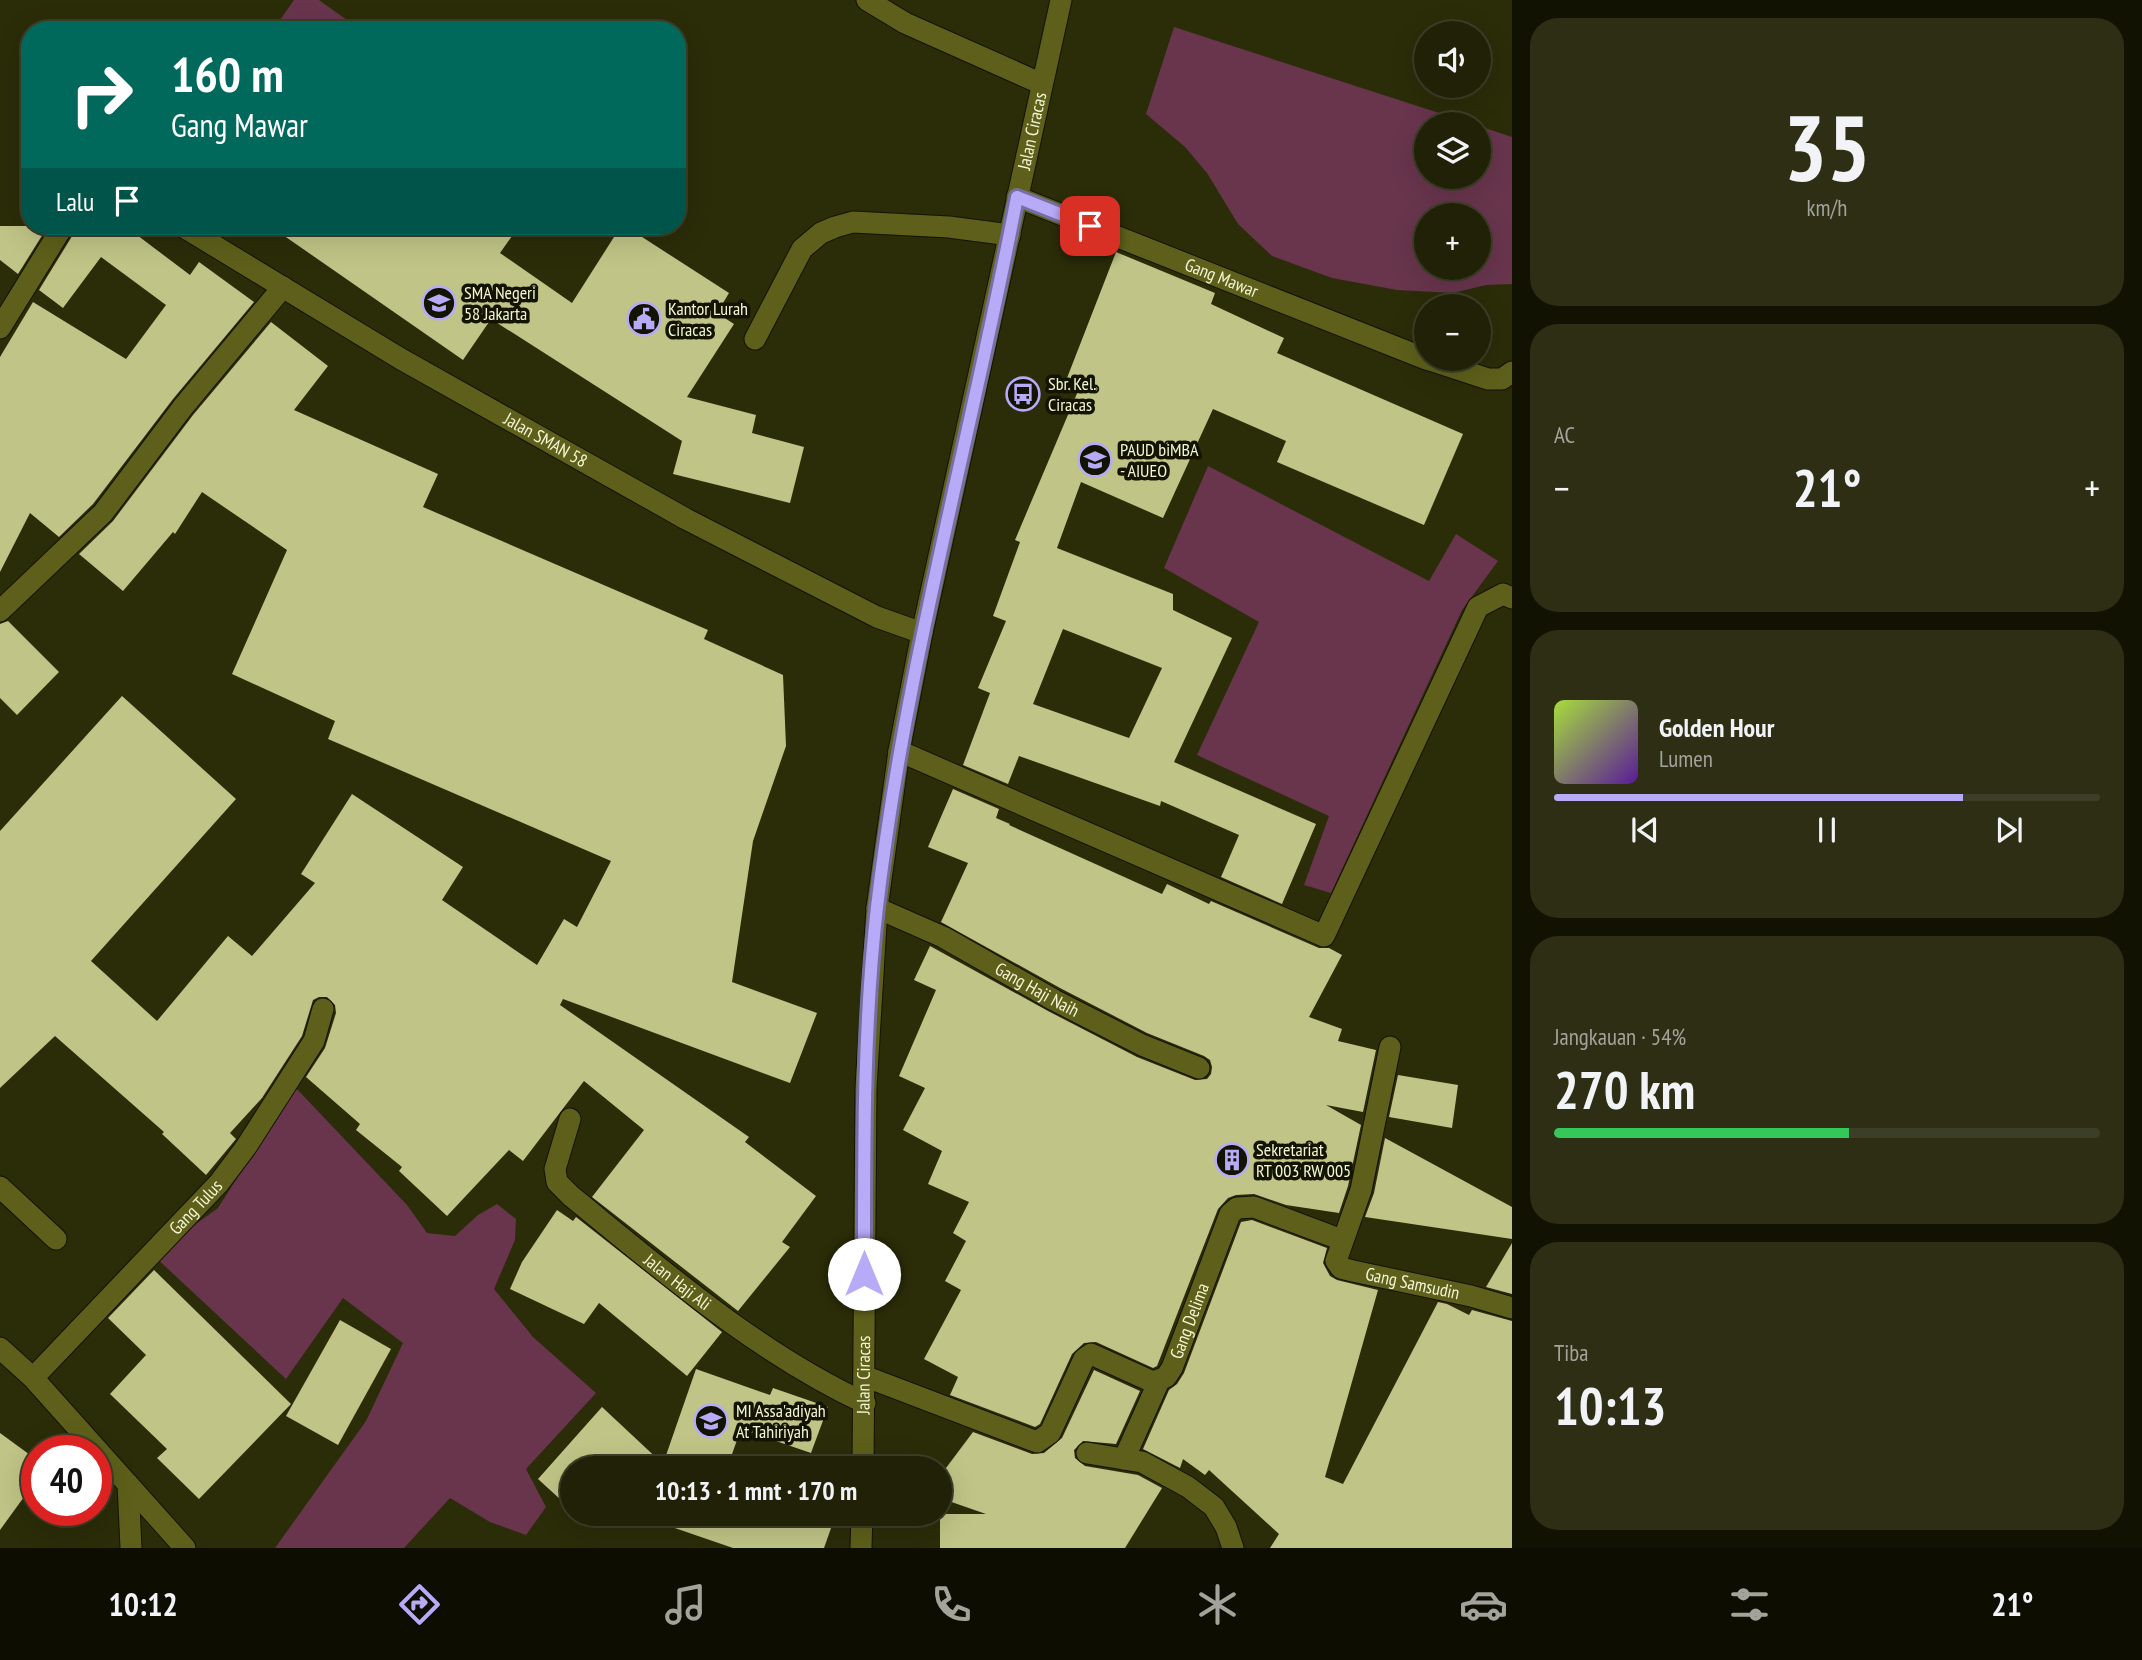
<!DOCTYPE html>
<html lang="id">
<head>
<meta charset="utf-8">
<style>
	:root { --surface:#202106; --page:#2d2e14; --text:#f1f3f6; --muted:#a2a39b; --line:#3d3e28; --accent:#b7abf8 }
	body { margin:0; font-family:"PT Sans Narrow",sans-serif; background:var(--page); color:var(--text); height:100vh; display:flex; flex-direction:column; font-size:26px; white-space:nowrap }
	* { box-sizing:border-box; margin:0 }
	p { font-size:23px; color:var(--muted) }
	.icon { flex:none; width:38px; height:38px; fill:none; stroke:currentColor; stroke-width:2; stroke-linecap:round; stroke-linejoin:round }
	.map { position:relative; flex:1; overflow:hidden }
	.drawer { display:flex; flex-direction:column; gap:18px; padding:18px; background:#121203; width:630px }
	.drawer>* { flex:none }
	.guide { position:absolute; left:21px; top:21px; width:665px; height:214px; border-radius:28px; box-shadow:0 7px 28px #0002,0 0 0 2px var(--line); background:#00695c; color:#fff; overflow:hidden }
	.controls { position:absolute; left:1414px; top:21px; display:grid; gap:14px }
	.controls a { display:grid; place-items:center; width:77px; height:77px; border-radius:50%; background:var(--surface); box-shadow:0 7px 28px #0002,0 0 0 2px var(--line); font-size:35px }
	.speed { position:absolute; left:21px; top:1435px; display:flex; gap:14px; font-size:35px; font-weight:700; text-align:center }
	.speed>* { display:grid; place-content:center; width:91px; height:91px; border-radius:50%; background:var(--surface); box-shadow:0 7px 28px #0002,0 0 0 2px var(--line); line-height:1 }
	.speed .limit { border:10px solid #d22; background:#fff; color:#111 }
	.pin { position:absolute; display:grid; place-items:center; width:60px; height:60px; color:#fff; margin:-30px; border-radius:14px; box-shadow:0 4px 10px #0006 }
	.me { position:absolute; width:77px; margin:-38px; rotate:0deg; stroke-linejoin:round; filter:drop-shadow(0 0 5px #0008) }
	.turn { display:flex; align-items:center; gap:24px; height:147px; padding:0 35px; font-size:32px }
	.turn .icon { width:91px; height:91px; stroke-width:2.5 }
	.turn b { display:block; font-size:49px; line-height:60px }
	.then { display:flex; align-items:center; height:66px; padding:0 35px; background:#0003; gap:14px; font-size:26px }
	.big { font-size:52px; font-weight:700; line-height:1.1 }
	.drawer .widget { flex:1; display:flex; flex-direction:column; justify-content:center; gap:10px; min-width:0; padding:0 24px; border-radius:28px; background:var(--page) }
	.drawer .dial { align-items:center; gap:0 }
	.dial b { font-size:91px; line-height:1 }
	.song { display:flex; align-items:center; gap:21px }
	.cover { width:84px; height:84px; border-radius:10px; background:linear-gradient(135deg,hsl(80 70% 55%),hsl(270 70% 35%)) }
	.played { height:7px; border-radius:4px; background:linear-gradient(90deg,var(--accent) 75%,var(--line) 75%) }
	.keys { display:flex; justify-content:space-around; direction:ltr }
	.heat { display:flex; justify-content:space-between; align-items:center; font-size:38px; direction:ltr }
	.charge { height:10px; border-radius:5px; background:linear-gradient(90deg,#34c759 54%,var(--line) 0) }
	.trip { position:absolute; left:560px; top:1456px; width:392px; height:70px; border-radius:35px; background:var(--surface); box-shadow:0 7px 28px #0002,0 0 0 2px var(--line); font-weight:700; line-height:70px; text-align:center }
	.menu { display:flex; height:112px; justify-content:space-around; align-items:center; background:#0d0d02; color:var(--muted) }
	.menu .icon { width:49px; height:49px }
	.menu .active { color:var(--accent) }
	.menu b { font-size:32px; color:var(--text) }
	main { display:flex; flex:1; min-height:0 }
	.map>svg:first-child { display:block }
	.green { fill:#68354d; fill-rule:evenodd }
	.building { fill:#c0c486; fill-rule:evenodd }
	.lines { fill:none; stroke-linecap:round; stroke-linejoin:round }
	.lane-casing { stroke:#131302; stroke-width:23 }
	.street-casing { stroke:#131302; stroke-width:23 }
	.secondary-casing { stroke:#131302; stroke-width:23 }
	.lane { stroke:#5d5f1a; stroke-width:21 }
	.street { stroke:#5d5f1a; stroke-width:21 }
	.secondary { stroke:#5d5f1a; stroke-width:21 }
	.route-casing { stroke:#776fa1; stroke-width:18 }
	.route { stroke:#b7abf8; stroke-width:12 }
	.labels { text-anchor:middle; stroke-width:7; stroke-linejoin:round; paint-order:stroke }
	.street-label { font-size:18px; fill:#f3f6d4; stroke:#131400 }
	.poi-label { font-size:18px; fill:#f3f6d4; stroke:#131400; text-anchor:start }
</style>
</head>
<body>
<main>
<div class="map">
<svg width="1512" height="1548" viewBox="0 0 1512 1548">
	<rect width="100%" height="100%" fill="#2b2c08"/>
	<g class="green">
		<polygon points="294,0 319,0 361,30 273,30"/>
		<path d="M1174,27L1473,124H1426V177H1479V126L1512,137V284L1486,285L1453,293L1397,290L1332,278L1272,256L1238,224L1207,173L1185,147L1146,114ZM1426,215H1479V268H1426Z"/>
		<polygon points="1208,466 1429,581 1456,534 1498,561 1462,610 1331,893 1304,885 1329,816 1197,755 1259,622 1164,568"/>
		<polygon points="295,1087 407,1205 427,1233 455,1236 478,1215 497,1204 516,1219 515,1240 494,1289 533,1337 596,1393 526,1469 546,1507 526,1535 490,1522 450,1498 404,1548 275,1548 366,1421 403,1343 343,1298 286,1379 153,1255 218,1208"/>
	</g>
	<g class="building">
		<polygon points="0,226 48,226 18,274 0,260"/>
		<polygon points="76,226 125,226 190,275 199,262 254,302 173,399 93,504 59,537 30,513 0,572 0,357 33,302 126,359 166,305 101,257 63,308 39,290 74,233"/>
		<polygon points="270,226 519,226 500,253 572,303 621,226 625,226 729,293 717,313 734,324 687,397 756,415 752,433 804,447 790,503 673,474 682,441 491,319 463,360"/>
		<path d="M1116,252L1215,293L1211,304L1284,338L1277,353L1463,434L1424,525L1277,462L1286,441L1213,409L1163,518L1081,482L1057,548L1173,594V610L1232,638L1174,762L1316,824L1282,904L1221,877L1239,835L1161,801L1160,806L1019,756L1008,784L963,765L990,693L978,688L1006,621L993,616L1020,542L1015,540L1081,384L1067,378ZM1063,629L1162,668L1129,738L1033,704Z"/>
		<polygon points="271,322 328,366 294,410 438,474 423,507 708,630 704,639 783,675 786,746 753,841 732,982 817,1013 790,1083 563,999 560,1005 749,1137 745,1142 816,1196 782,1242 790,1247 738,1311 592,1197 644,1130 584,1081 523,1161 509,1150 447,1216 399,1171 402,1167 356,1130 360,1124 306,1077 325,1048 336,1013 335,1005 327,997 319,997 313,1000 302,1036 262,1098 230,1133 236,1139 206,1175 162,1134 164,1132 55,1036 0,1088 0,831 122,696 236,799 91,961 157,1021 228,936 252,956 315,883 301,874 352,794 463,867 442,900 537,965 564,919 577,927 611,861 328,739 335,721 232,674 287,550 202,492 175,534 173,532 123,591 79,554 113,521 193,415"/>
		<polygon points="8,621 59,672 17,715 0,698 0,624"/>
		<polygon points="953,789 999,809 996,818 1010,824 1009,825 1162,894 1167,884 1209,904 1211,901 1319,948 1329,948 1342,955 1309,1017 1342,1029 1338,1041 1376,1050 1363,1112 1326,1105 1361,1125 1348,1186 1339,1213 1286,1205 1254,1194 1236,1195 1228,1198 1218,1209 1157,1366 1153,1368 1096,1342 1084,1343 1072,1354 1040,1424 1035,1427 950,1395 958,1377 924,1359 961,1290 945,1281 966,1241 953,1233 969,1202 928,1184 942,1151 903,1130 925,1088 899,1076 936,990 914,980 930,946 1048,1011 1137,1057 1195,1080 1207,1079 1211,1074 1212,1067 1210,1060 1204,1056 1147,1033 1060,988 941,922 968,863 928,847"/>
		<polygon points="1398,1075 1458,1085 1452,1128 1389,1117"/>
		<polygon points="1385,1138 1512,1207 1512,1239 1365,1217 1374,1193"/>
		<polygon points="557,1210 573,1221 576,1217 722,1332 687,1376 599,1303 584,1324 510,1289 522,1262"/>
		<polygon points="1252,1220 1327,1248 1323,1263 1330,1276 1337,1280 1378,1290 1325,1477 1343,1484 1438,1302 1447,1304 1469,1315 1472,1310 1512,1321 1512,1548 1270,1548 1279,1534 1209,1470 1205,1475 1183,1459 1180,1468 1143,1449 1169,1390 1177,1384 1184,1373 1241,1222"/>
		<polygon points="1512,1243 1512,1294 1486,1287"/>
		<polygon points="154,1270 291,1404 199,1499 157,1458 167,1449 110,1394 146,1355 108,1318"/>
		<polygon points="340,1320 391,1349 338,1445 286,1416"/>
		<polygon points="696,1369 770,1395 773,1388 828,1407 811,1453 741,1429 727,1468 572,1468 572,1510 538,1479 602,1407 663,1464"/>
		<polygon points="1094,1370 1140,1391 1116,1444 1083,1441 1074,1450 1075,1458 1085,1466 1138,1475 1162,1488 1125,1548 940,1548 940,1514 986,1514 940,1498 940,1476 973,1432 1032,1454 1044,1453 1062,1438"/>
		<polygon points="0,1433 37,1460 37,1479 0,1530"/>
		<polygon points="634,1514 836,1514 824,1548 733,1548"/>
	</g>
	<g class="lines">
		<defs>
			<g id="lane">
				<polyline points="755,339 802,249 821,233 835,227 853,222 949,227 1010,235"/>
				<polyline points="899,751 1324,936 1478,607 1503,594 1512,598"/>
				<polyline points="0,1187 56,1239"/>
			</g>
			<g id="street">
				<polyline points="867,0 905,23 1042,84"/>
				<path id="s1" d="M1017,197L1426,359"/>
				<path id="s2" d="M182,226L401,359L686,519L877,617L922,633"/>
				<polyline points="0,328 63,226"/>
				<polyline points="1427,359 1488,379 1502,379 1512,372"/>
				<polyline points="0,611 103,513 183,407 283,287"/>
				<path id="s3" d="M877,908L943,937L1054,1000L1142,1045L1199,1068"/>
				<path id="s4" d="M1390,1047L1361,1190L1336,1261L1341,1268L1353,1271L1471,1296L1512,1308"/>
				<path id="s5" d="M570,1119L555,1169L557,1182L571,1196C663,1271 756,1352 865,1403"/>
				<path id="s6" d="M864,1376L1037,1442L1050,1433L1084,1359L1091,1354L1153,1382L1166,1377L1172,1368L1230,1214L1237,1208L1254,1207L1342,1240"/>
				<path id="s7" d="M33,1378L219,1183L246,1147L314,1041L323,1009"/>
				<polyline points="1087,1453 1142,1462 1188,1487 1214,1507 1226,1527 1233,1548"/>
				<polyline points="1124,1459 1159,1381"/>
				<polyline points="128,1484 131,1548"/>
			</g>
			<g id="secondary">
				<polyline points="0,1348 33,1378 185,1548"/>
				<path id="s8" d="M863,1468L866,1088L877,908L899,751L922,633L1061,0"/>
				<polyline points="861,1548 862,1514"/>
			</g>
		</defs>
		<use href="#lane" class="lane-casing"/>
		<use href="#street" class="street-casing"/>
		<use href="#secondary" class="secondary-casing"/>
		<use href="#lane" class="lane"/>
		<use href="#street" class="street"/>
		<use href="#secondary" class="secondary"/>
	</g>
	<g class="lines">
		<defs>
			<path id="route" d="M864,1274C864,1152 863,1028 877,907C905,667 972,434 1017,197L1090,226"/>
		</defs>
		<use href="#route" class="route-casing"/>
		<use href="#route" class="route"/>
	</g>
	<defs>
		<symbol id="school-ring" viewBox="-11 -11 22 22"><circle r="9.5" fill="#131400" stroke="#b7abf8" stroke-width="1.5"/><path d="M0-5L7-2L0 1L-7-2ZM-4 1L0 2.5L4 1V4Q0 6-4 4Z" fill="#b7abf8"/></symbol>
		<symbol id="civic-ring" viewBox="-11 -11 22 22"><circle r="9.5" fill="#131400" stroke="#b7abf8" stroke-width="1.5"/><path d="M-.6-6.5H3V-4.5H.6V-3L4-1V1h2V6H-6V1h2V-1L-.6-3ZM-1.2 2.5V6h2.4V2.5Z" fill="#b7abf8"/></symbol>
		<symbol id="bus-ring" viewBox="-11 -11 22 22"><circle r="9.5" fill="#131400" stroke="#b7abf8" stroke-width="1.5"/><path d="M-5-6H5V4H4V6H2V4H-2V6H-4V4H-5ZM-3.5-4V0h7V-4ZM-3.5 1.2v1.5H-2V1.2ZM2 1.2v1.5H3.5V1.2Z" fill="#b7abf8"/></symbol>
		<symbol id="building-ring" viewBox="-11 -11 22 22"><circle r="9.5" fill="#131400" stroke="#b7abf8" stroke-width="1.5"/><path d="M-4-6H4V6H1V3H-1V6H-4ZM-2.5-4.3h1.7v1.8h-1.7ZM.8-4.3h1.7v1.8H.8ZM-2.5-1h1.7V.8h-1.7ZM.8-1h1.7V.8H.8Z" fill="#b7abf8"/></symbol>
	</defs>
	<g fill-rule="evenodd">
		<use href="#school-ring" x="420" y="284" width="38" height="38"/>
		<use href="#civic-ring" x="625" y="300" width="38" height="38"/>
		<use href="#bus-ring" x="1004" y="375" width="38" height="38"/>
		<use href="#school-ring" x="1076" y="441" width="38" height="38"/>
		<use href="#building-ring" x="1213" y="1141" width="38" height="38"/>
		<use href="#school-ring" x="692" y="1402" width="38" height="38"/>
	</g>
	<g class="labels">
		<g class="street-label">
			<text dy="6" stroke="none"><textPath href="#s8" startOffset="1353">Jalan Ciracas</textPath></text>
			<text dy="6" stroke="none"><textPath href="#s1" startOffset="220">Gang Mawar</textPath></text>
			<text dy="6" stroke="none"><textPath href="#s2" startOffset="422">Jalan SMAN 58</textPath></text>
			<text dy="6" stroke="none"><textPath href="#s3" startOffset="180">Gang Haji Naih</textPath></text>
			<text dy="6" stroke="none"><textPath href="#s7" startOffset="236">Gang Tulus</textPath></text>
			<text dy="6" stroke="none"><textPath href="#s5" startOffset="222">Jalan Haji Ali</textPath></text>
			<text dy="6" stroke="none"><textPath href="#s4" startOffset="303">Gang Samsudin</textPath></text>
			<text dy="6" stroke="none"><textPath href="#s6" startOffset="434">Gang Delima</textPath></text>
			<text dy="6" stroke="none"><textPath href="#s8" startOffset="93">Jalan Ciracas</textPath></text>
		</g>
		<g class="poi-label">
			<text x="464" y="299">SMA Negeri<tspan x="464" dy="21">58 Jakarta</tspan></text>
			<text x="668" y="315">Kantor Lurah<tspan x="668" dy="21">Ciracas</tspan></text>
			<text x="1048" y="390">Sbr. Kel.<tspan x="1048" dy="21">Ciracas</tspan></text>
			<text x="1120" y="456">PAUD biMBA<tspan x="1120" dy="21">- AIUEO</tspan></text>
			<text x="1256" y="1156">Sekretariat<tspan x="1256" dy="21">RT 003 RW 005</tspan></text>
			<text x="736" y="1417">MI Assa'adiyah<tspan x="736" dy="21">At Tahiriyah</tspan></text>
		</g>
	</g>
</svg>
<div class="controls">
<a><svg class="icon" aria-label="sound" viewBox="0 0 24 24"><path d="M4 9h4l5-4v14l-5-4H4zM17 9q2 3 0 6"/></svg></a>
<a><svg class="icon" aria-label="layers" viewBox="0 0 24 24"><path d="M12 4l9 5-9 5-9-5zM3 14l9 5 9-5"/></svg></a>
<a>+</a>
<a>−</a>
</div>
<div class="speed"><div class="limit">40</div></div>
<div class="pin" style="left:1090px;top:226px;background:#d93025"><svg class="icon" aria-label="arrive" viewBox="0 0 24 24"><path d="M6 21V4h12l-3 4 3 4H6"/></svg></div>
<svg class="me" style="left:864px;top:1274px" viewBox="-20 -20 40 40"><circle r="19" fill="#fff"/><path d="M0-13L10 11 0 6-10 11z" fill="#b7abf8"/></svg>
<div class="trip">10:13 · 1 mnt · 170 m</div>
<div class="guide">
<div class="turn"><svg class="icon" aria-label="right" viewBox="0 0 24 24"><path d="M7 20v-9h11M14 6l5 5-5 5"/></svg><div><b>160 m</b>Gang Mawar</div></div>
<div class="then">Lalu<svg class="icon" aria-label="arrive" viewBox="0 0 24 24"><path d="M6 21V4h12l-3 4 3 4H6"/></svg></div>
</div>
</div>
<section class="drawer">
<div class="widget dial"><b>35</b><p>km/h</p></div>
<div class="widget"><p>AC</p>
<div class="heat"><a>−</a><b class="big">21°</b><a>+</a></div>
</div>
<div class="widget">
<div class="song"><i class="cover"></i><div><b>Golden Hour</b><p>Lumen</p></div></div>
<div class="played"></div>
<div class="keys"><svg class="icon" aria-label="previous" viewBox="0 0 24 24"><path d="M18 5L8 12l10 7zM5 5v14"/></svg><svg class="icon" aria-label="pause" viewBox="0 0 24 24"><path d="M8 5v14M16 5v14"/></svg><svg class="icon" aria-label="next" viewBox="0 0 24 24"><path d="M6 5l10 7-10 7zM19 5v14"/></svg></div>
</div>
<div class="widget"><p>Jangkauan · 54%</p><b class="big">270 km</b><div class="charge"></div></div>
<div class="widget"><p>Tiba</p><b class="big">10:13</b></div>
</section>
</main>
<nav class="menu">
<b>10:12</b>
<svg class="icon active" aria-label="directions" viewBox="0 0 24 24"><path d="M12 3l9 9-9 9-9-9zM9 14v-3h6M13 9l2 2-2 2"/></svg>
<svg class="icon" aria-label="music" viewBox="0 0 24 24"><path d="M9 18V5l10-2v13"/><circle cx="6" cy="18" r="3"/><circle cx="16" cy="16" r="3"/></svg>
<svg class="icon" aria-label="phone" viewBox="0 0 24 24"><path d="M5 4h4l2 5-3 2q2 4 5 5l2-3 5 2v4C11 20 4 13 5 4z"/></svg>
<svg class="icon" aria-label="climate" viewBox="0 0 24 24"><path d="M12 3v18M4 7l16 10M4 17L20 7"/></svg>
<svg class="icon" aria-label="car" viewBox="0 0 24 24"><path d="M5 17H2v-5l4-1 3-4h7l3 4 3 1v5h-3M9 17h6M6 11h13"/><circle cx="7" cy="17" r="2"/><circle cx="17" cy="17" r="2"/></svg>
<svg class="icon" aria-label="filters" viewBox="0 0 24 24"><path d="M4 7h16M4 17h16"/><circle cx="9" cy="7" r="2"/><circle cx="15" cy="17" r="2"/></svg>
<b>21°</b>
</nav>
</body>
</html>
